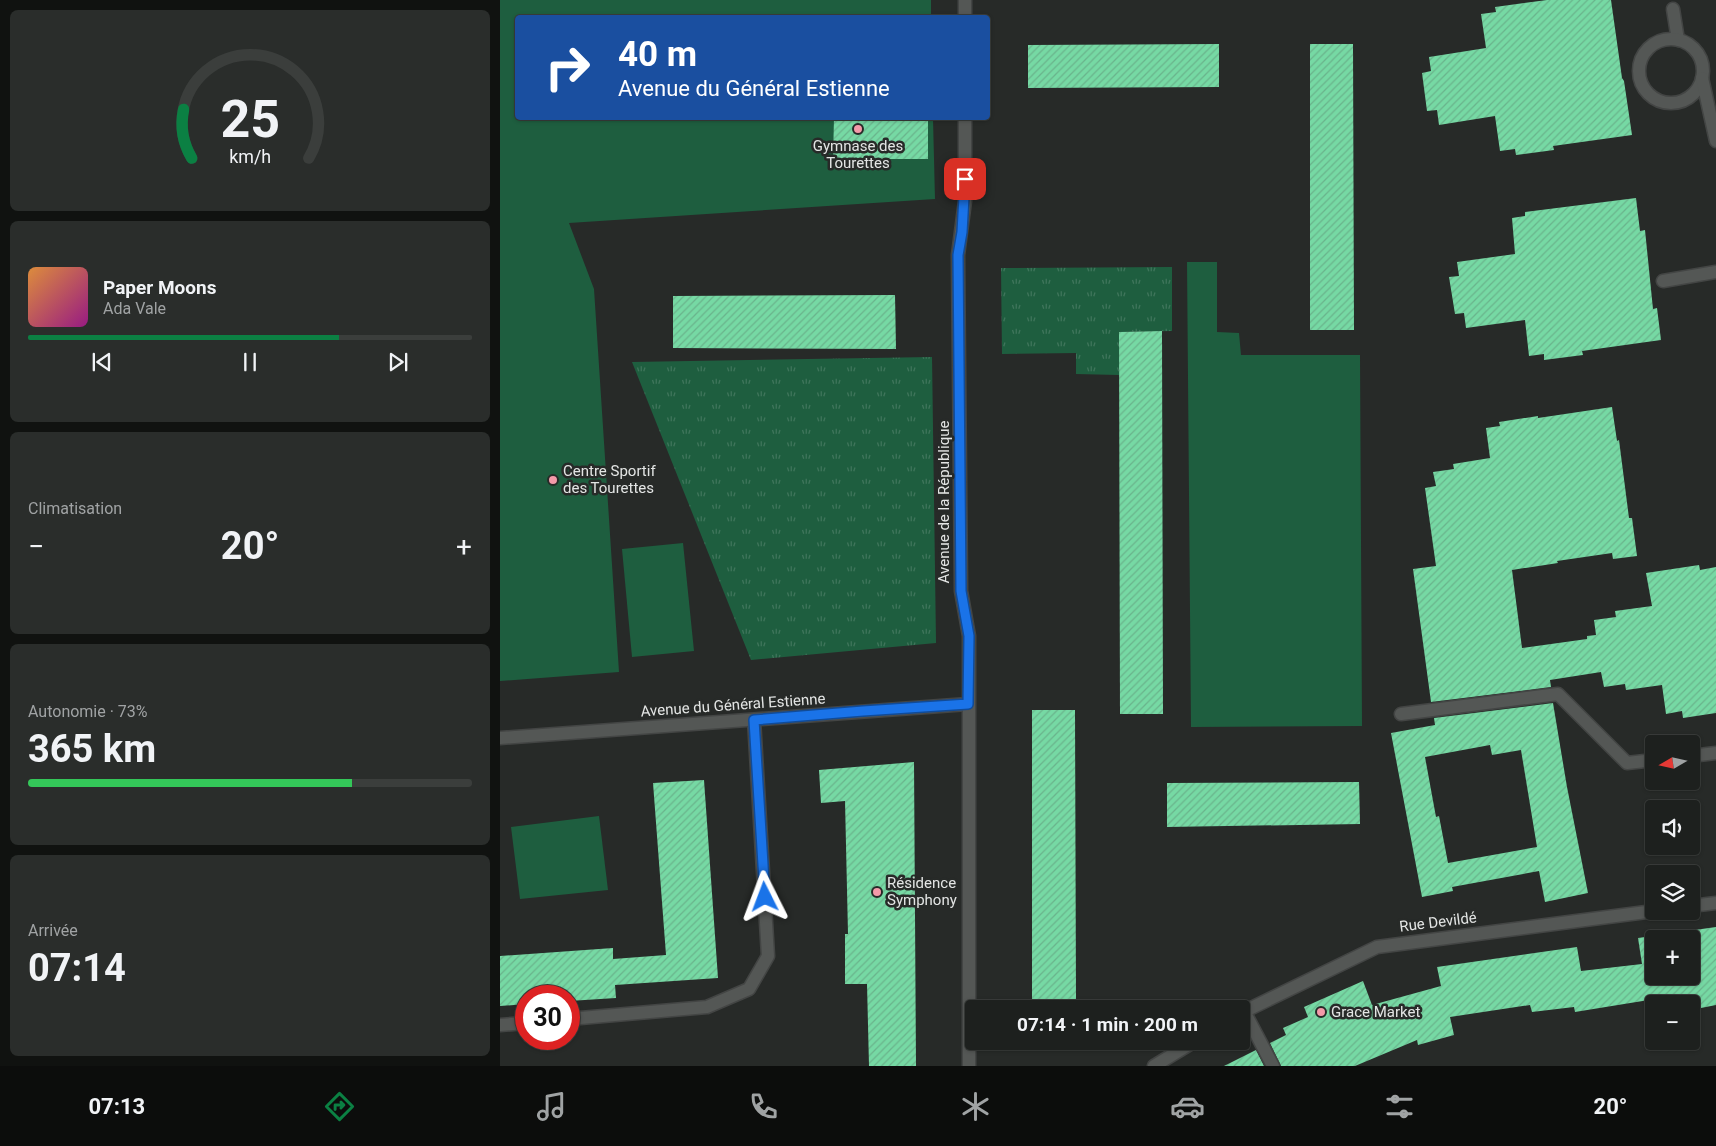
<!DOCTYPE html>
<html lang="fr">
<head>
<meta charset="utf-8">
<style>
	:root { --surface:#1d201e; --page:#2a2d2b; --text:#f1f3f6; --muted:#a0a3a4; --line:#3b3e3c; --accent:#0b8043 }
	body { margin:0; font-family:Roboto,sans-serif; background:var(--page); color:var(--text); height:100vh; display:flex; flex-direction:column; font-size:19px; white-space:nowrap }
	* { box-sizing:border-box; margin:0 }
	p { font-size:16px; color:var(--muted) }
	.icon { flex:none; width:28px; height:28px; fill:none; stroke:currentColor; stroke-width:2; stroke-linecap:round; stroke-linejoin:round }
	.map { position:relative; flex:1; overflow:hidden }
	.drawer { display:flex; flex-direction:column; gap:10px; padding:10px; background:#101210; width:500px }
	.drawer>* { flex:none }
	.guide { position:absolute; left:15px; top:15px; width:475px; height:105px; border-radius:5px; box-shadow:0 1px 4px #0004,0 0 0 1px var(--line); background:#1a4fa0; color:#fff; overflow:hidden }
	.needle { width:32px; rotate:261deg }
	.buttons { position:absolute; left:1145px; top:735px; display:grid; gap:10px }
	.buttons a { display:grid; place-items:center; width:55px; height:55px; border-radius:5px; background:var(--surface); box-shadow:0 1px 4px #0004,0 0 0 1px var(--line); font-size:25px }
	.speed { position:absolute; left:15px; top:985px; display:flex; gap:10px; font-size:25px; font-weight:700; text-align:center }
	.speed>* { display:grid; place-content:center; width:65px; height:65px; border-radius:50%; background:var(--surface); box-shadow:0 1px 4px #0004,0 0 0 1px var(--line); line-height:1 }
	.speed .limit { border:8px solid #d22; background:#fff; color:#111 }
	.pin { position:absolute; display:grid; place-items:center; width:42px; height:42px; color:#fff; margin:-21px; border-radius:10px; box-shadow:0 2px 8px #0006 }
	.me { position:absolute; width:55px; margin:-28px; rotate:357deg; stroke-linejoin:round; filter:drop-shadow(0 0 4px #0008) }
	.turn { display:flex; align-items:center; gap:18px; height:105px; padding:0 20px; font-size:22px }
	.turn .icon { width:65px; height:65px; stroke-width:2.5 }
	.turn b { display:block; font-size:35px; line-height:42px }
	.big { font-size:38px; font-weight:700; line-height:1.1 }
	.drawer .widget { flex:1; display:flex; flex-direction:column; justify-content:center; gap:8px; min-width:0; padding:0 18px; border-radius:8px; background:var(--page) }
	.drawer .dial { align-items:center; gap:0 }
	.dial svg { height:130px; overflow:visible; fill:none; stroke:var(--line); stroke-width:7; stroke-linecap:round; text-anchor:middle }
	.dial text { fill:var(--text); stroke:none }
	.song { display:flex; align-items:center; gap:15px }
	.cover { width:60px; height:60px; border-radius:8px; background:linear-gradient(135deg,hsl(30 70% 55%),hsl(310 70% 35%)) }
	.played { height:5px; border-radius:2px; background:linear-gradient(90deg,var(--accent) 70%,var(--line) 70%) }
	.keys { display:flex; justify-content:space-around; direction:ltr }
	.heat { display:flex; justify-content:space-between; align-items:center; font-size:28px; direction:ltr }
	.charge { height:8px; border-radius:4px; background:linear-gradient(90deg,#34c759 73%,var(--line) 0) }
	.trip { position:absolute; left:465px; top:1000px; width:285px; height:50px; border-radius:5px; background:var(--surface); box-shadow:0 1px 4px #0004,0 0 0 1px var(--line); font-weight:700; line-height:50px; text-align:center }
	.menu { display:flex; height:80px; justify-content:space-around; align-items:center; background:#0c0d0c; color:var(--muted) }
	.menu .icon { width:35px; height:35px }
	.menu .current { color:var(--accent) }
	.menu b { font-size:22px; color:var(--text) }
	main { display:flex; flex:1; min-height:0 }
	.map>svg:first-child { display:block }
	.grass { fill:url(#grass-tufts) }
	.park { fill:#1e5e3f }
	.building { fill:url(#building-hatch); fill-rule:evenodd }
	.lines { fill:none; stroke-linecap:round; stroke-linejoin:round }
	.minor-casing { stroke:#434544; stroke-width:15 }
	.minor { stroke:#545755; stroke-width:12 }
	.route-casing { stroke:#114b97; stroke-width:12 }
	.route { stroke:#1a73e8; stroke-width:9 }
	.poi-dot { fill:#f39aa9; stroke:#272a28; stroke-width:2 }
	.labels { text-anchor:middle; stroke-width:5; stroke-linejoin:round; paint-order:stroke }
	.poi-label { font-size:15px; fill:#e3e5e4; stroke:#272a28; text-anchor:start }
	.street-label { font-size:15px; fill:#e3e5e4; stroke:#272a28 }
</style>
</head>
<body>
<main>
<section class="drawer">
<div class="widget dial"><svg viewBox="0 0 100 80">
<path d="M14 69A42 42 0 1 1 86 69"/>
<path d="M14 69A42 42 0 0 1 9 39" stroke="#0b8043"/>
<text x="50" y="56" font-size="32" font-weight="700">25</text>
<text x="50" y="72" font-size="11">km/h</text>
</svg></div>
<div class="widget">
<div class="song"><i class="cover"></i><div><b>Paper Moons</b><p>Ada Vale</p></div></div>
<div class="played"></div>
<div class="keys"><svg class="icon" aria-label="previous" viewBox="0 0 24 24"><path d="M18 5L8 12l10 7zM5 5v14"/></svg><svg class="icon" aria-label="pause" viewBox="0 0 24 24"><path d="M8 5v14M16 5v14"/></svg><svg class="icon" aria-label="next" viewBox="0 0 24 24"><path d="M6 5l10 7-10 7zM19 5v14"/></svg></div>
</div>
<div class="widget"><p>Climatisation</p>
<div class="heat"><a>−</a><b class="big">20°</b><a>+</a></div>
</div>
<div class="widget"><p>Autonomie · 73%</p><b class="big">365 km</b><div class="charge"></div></div>
<div class="widget"><p>Arrivée</p><b class="big">07:14</b></div>
</section>
<div class="map">
<svg width="1216" height="1066" viewBox="0 0 1216 1066">
	<defs>
		<pattern id="grass-tufts" width="24" height="20" patternUnits="userSpaceOnUse" patternTransform="scale(1.25)"><rect width="24" height="20" fill="#1e5e3f"/><path d="M3 7l-1-3M5 7V3M7 7l1-3M15 17l-1-3M17 17v-4M19 17l1-3" fill="none" stroke="#3f755b"/></pattern>
		<pattern id="building-hatch" width="6" height="6" patternUnits="userSpaceOnUse" patternTransform="scale(1.25)"><rect width="6" height="6" fill="#76d9a4"/><path d="M-1 1l2-2M0 6l6-6M5 7l2-2" fill="none" stroke="#6ab48c"/></pattern>
	</defs>
	<rect width="100%" height="100%" fill="#272a28"/>
	<g class="grass">
		<polygon points="672,267 672,331 619,332 619,375 576,374 576,353 502,354 501,268"/>
		<polygon points="432,357 436,643 251,660 132,362"/>
	</g>
	<g class="park">
		<polygon points="0,0 431,0 431,18 18,18 18,118 433,118 435,199 69,223 94,289 119,672 0,681"/>
		<polygon points="687,262 717,262 717,332 739,333 741,355 860,355 862,726 691,727"/>
		<polygon points="183,543 194,651 132,657 122,549"/>
		<polygon points="99,816 108,890 20,899 11,827"/>
	</g>
	<g class="building">
		<polygon points="1047,0 1111,0 1122,78 1124,81 1132,135 1053,146 1054,150 1016,155 1015,149 1000,151 995,116 939,125 937,110 927,111 922,73 931,71 929,57 986,48 981,14 996,12 995,7"/>
		<polygon points="719,44 719,87 528,88 528,45"/>
		<polygon points="810,44 853,44 854,330 810,330"/>
		<polygon points="334,118 428,118 428,159 333,159"/>
		<polygon points="1136,198 1140,231 1145,230 1153,309 1157,308 1161,340 1082,351 1083,355 1044,360 1044,354 1029,356 1025,320 966,328 964,313 955,314 949,277 959,276 957,262 1015,254 1012,218 1025,216 1025,212"/>
		<polygon points="395,295 396,349 173,348 173,296"/>
		<polygon points="662,331 663,714 620,714 619,332"/>
		<polygon points="1112,407 1117,441 1119,440 1129,518 1132,518 1137,556 1113,559 1112,553 1057,561 1058,563 1012,570 1022,648 1087,639 1087,636 1096,635 1094,620 1116,617 1115,611 1152,606 1146,573 1199,565 1200,570 1216,567 1216,713 1183,718 1182,711 1166,714 1162,685 1126,690 1125,684 1104,687 1101,672 1050,680 1051,687 931,702 913,569 936,566 925,488 936,486 933,472 954,469 953,464 990,458 986,428 1000,426 999,422 1038,416 1038,418"/>
		<path d="M1053,703L1067,787L1088,893L1045,902L1039,871L952,887L953,891L922,897L891,733L935,725L934,718ZM990,745L992,755L1021,750L1037,847L948,863L939,816L936,817L925,757Z"/>
		<polygon points="532,710 575,710 576,999 532,999"/>
		<polygon points="414,762 416,1066 369,1066 367,984 345,984 345,934 348,934 345,801 321,803 319,770"/>
		<polygon points="204,780 218,978 115,985 116,998 69,1001 69,996 26,996 26,1004 0,1006 0,956 113,948 113,959 166,955 153,783"/>
		<polygon points="859,782 860,824 667,827 667,783"/>
		<path d="M1216,927V1005L1191,1010V1004H1162L1161,998L1075,1012L1074,1007L1032,1012L1030,1005L950,1017L954,1035L918,1045L917,1040L855,1066H781L770,1043L786,1035L783,1028L808,1017L804,1007L863,981L872,1005L941,986L937,967L1077,947L1081,971L1142,964L1138,938ZM1154,939H1191V976H1154Z"/>
		<polygon points="756,1050 764,1066 724,1066"/>
	</g>
	<g class="lines">
		<defs>
			<g id="minor">
				<polyline points="465,0 465,18"/>
				<polyline points="1173,9 1178,40"/>
				<circle cx="1171" cy="71" r="32"/>
				<polyline points="1202,78 1216,141"/>
				<polyline points="465,118 465,201 458,255 461,591 469,636 469,1066"/>
				<polyline points="1163,281 1216,272"/>
				<polyline points="901,714 1058,694 1127,763 1154,760"/>
				<polyline points="0,738 468,704"/>
				<polyline points="1191,756 1216,753"/>
				<polyline points="1191,906 1216,903"/>
				<polyline points="744,1011 773,1066"/>
				<polyline points="741,1013 877,947 1154,911"/>
				<polyline points="69,1019 207,1007 249,989 268,956 254,720"/>
				<polyline points="0,1025 26,1023"/>
				<polyline points="654,1066 695,1041"/>
			</g>
		</defs>
		<use href="#minor" class="minor-casing"/>
		<use href="#minor" class="minor"/>
	</g>
	<g class="lines">
		<defs>
			<polyline id="route" points="265,897 254,720 363,711 468,704 469,636 461,591 458,255 462,232 465,179"/>
		</defs>
		<use href="#route" class="route-casing"/>
		<use href="#route" class="route"/>
	</g>
	<g class="poi-dot">
		<circle cx="358" cy="129" r="5"/>
		<circle cx="53" cy="480" r="5"/>
		<circle cx="377" cy="892" r="5"/>
		<circle cx="821" cy="1012" r="5"/>
	</g>
	<g class="labels">
		<g class="poi-label">
			<text x="358" y="151" text-anchor="middle">Gymnase des<tspan x="358" dy="17">Tourettes</tspan></text>
			<text x="63" y="476">Centre Sportif<tspan x="63" dy="17">des Tourettes</tspan></text>
			<text x="387" y="888">Résidence<tspan x="387" dy="17">Symphony</tspan></text>
			<text x="831" y="1017">Grace Market</text>
		</g>
		<g class="street-label">
			<text transform="translate(444 502) rotate(-90)" y="5">Avenue de la République</text>
			<text transform="translate(233 705) rotate(-4)" y="5">Avenue du Général Estienne</text>
			<text transform="translate(938 922) rotate(-7)" y="5">Rue Devildé</text>
		</g>
	</g>
</svg>
<div class="buttons">
<a><svg class="needle" viewBox="-14 -14 28 28"><path d="M0-13l5 13h-10z" fill="#e53935"/><path d="M0 13l5-13h-10z" fill="#a0a3a4"/></svg></a>
<a><svg class="icon" aria-label="sound" viewBox="0 0 24 24"><path d="M4 9h4l5-4v14l-5-4H4zM17 9q2 3 0 6"/></svg></a>
<a><svg class="icon" aria-label="layers" viewBox="0 0 24 24"><path d="M12 4l9 5-9 5-9-5zM3 14l9 5 9-5"/></svg></a>
<a>+</a>
<a>−</a>
</div>
<div class="speed"><div class="limit">30</div></div>
<div class="pin" style="left:465px;top:179px;background:#d93025"><svg class="icon" aria-label="arrive" viewBox="0 0 24 24"><path d="M6 21V4h12l-3 4 3 4H6"/></svg></div>
<svg class="me" style="left:265px;top:897px" viewBox="-20 -20 40 40"><path d="M0-17L14 15 0 8-14 15z" fill="#1a73e8" stroke="#fff" stroke-width="4"/></svg>
<div class="trip">07:14 · 1 min · 200 m</div>
<div class="guide">
<div class="turn"><svg class="icon" aria-label="right" viewBox="0 0 24 24"><path d="M7 20v-9h11M14 6l5 5-5 5"/></svg><div><b>40 m</b>Avenue du Général Estienne</div></div>
</div>
</div>
</main>
<nav class="menu">
<b>07:13</b>
<svg class="icon current" aria-label="directions" viewBox="0 0 24 24"><path d="M12 3l9 9-9 9-9-9zM9 14v-3h6M13 9l2 2-2 2"/></svg>
<svg class="icon" aria-label="music" viewBox="0 0 24 24"><path d="M9 18V5l10-2v13"/><circle cx="6" cy="18" r="3"/><circle cx="16" cy="16" r="3"/></svg>
<svg class="icon" aria-label="phone" viewBox="0 0 24 24"><path d="M5 4h4l2 5-3 2q2 4 5 5l2-3 5 2v4C11 20 4 13 5 4z"/></svg>
<svg class="icon" aria-label="climate" viewBox="0 0 24 24"><path d="M12 3v18M4 7l16 10M4 17L20 7"/></svg>
<svg class="icon" aria-label="car" viewBox="0 0 24 24"><path d="M5 17H2v-5l4-1 3-4h7l3 4 3 1v5h-3M9 17h6M6 11h13"/><circle cx="7" cy="17" r="2"/><circle cx="17" cy="17" r="2"/></svg>
<svg class="icon" aria-label="filters" viewBox="0 0 24 24"><path d="M4 7h16M4 17h16"/><circle cx="9" cy="7" r="2"/><circle cx="15" cy="17" r="2"/></svg>
<b>20°</b>
</nav>
</body>
</html>
